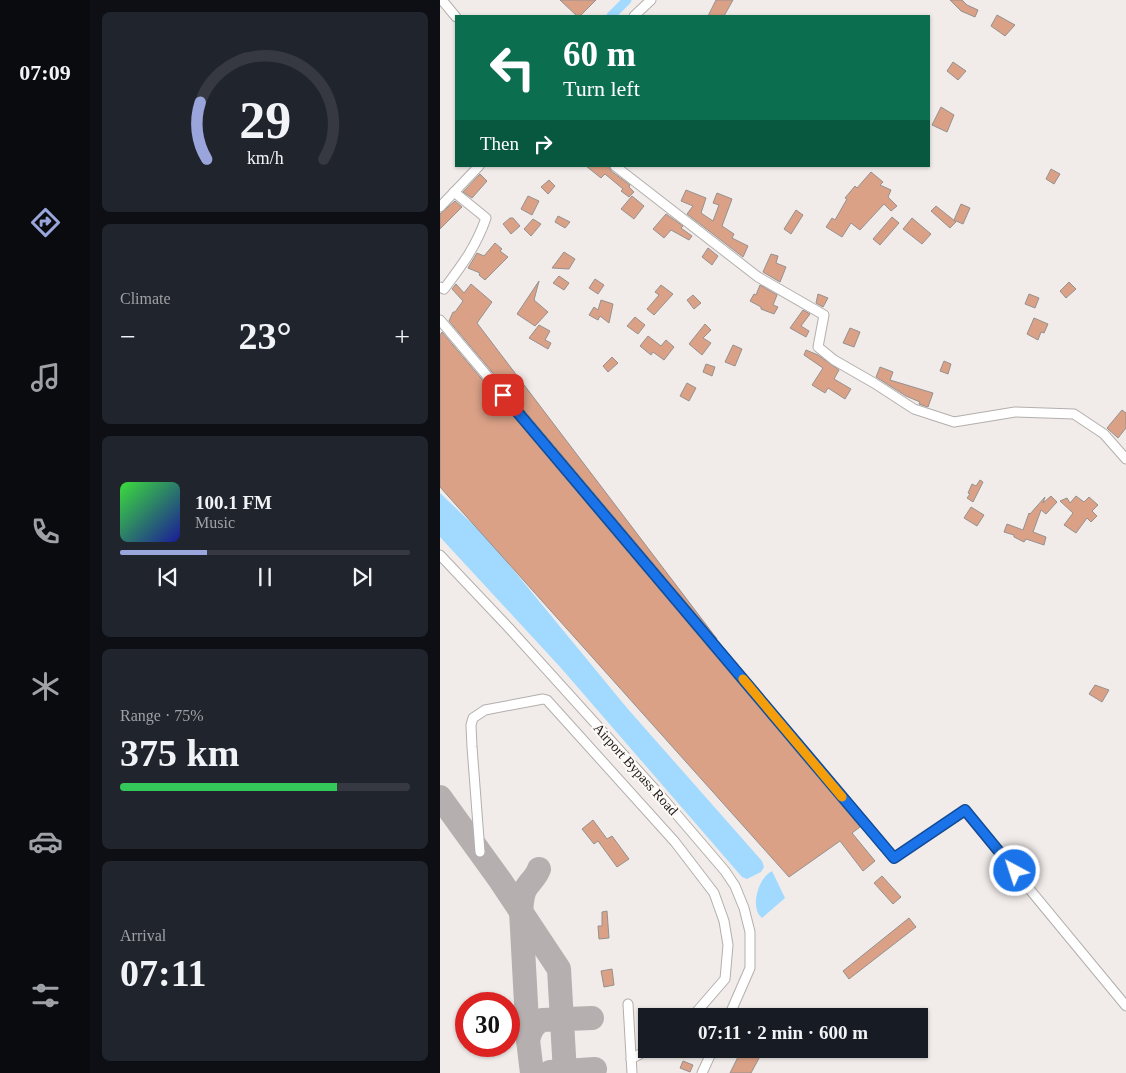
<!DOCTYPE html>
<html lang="en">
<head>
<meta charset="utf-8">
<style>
	:root { --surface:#171b24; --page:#20242c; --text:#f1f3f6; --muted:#9ea1a6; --line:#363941; --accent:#9aa6db }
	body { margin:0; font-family:Georgia,serif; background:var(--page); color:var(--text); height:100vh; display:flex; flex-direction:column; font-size:19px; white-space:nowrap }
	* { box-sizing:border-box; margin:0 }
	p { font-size:16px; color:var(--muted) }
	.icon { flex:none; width:28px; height:28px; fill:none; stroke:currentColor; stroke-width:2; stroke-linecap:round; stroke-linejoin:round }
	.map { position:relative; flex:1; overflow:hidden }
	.side { display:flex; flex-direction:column; gap:12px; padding:12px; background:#0d0f14; width:350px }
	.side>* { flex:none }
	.top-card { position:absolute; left:15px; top:15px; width:475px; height:152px; border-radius:0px; box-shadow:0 1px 4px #0004; background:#0b6e4f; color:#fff; overflow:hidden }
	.speed { position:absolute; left:15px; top:992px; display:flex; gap:10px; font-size:25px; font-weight:700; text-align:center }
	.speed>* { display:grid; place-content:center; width:65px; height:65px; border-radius:50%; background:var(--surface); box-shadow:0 1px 4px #0004; line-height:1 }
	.speed .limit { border:8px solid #d22; background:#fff; color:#111 }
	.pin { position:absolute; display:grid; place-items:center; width:42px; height:42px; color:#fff; margin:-21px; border-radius:10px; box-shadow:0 2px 8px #0006 }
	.me { position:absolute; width:55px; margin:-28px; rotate:320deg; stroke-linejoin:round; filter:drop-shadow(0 0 4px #0008) }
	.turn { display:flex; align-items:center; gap:18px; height:105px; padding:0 25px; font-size:22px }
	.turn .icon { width:65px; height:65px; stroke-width:2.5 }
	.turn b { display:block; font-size:35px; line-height:42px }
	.then { display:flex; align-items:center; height:48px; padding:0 25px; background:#0003; gap:10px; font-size:19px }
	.big { font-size:38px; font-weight:600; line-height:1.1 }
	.side .tile { flex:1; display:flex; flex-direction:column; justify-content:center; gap:8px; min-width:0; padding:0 18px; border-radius:8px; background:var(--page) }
	.side .dial { align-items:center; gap:0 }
	.dial svg { height:130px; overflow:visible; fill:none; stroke:var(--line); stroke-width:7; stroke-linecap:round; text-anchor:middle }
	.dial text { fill:var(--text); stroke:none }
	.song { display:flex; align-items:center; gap:15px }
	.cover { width:60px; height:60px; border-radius:8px; background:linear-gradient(135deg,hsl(120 70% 55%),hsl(240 70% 35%)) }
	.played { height:5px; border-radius:2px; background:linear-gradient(90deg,var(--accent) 30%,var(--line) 30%) }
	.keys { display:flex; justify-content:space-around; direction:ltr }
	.heat { display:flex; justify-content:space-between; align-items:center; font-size:28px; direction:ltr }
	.charge { height:8px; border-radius:4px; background:linear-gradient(90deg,#34c759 75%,var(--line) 0) }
	.trip { position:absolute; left:198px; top:1008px; width:290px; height:50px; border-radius:0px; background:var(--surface); box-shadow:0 1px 4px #0004; font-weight:600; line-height:50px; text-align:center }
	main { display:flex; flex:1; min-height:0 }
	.tabs { display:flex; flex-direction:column; width:90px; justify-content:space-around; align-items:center; background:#090b0e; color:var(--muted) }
	.tabs .icon { width:35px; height:35px }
	.tabs .current { color:var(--accent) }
	.tabs b { font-size:22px; color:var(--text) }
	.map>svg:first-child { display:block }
	.water { fill:#a1d9ff }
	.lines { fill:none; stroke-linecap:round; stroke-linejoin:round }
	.canal { stroke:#a1d9ff; stroke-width:9 }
	.taxiway { stroke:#b5b0af; stroke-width:24 }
	.building { fill:#daa187; stroke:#95918f }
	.minor-casing { stroke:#b3afad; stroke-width:11 }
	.minor { stroke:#fff; stroke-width:9 }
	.route-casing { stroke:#114b97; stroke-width:12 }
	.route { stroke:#1a73e8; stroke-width:9 }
	.slow { stroke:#f59e0b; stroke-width:9 }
	.labels { text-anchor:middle; stroke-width:4; stroke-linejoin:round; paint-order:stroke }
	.street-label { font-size:14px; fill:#1d1b1a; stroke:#fefaf7 }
</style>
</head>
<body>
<main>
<nav class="tabs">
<b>07:09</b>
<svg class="icon current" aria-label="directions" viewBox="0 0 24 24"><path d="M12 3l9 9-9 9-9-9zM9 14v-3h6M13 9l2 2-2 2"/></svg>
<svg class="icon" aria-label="music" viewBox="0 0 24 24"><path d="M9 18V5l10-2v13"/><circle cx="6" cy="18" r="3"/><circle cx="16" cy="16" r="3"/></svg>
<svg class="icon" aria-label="phone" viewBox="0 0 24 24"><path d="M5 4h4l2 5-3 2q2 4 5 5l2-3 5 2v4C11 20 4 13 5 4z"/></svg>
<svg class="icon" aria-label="climate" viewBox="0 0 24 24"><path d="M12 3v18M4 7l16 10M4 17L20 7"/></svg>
<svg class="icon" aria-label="car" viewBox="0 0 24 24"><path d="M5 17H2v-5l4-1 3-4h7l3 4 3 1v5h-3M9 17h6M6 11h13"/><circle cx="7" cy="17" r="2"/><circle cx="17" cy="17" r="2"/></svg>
<svg class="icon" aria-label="filters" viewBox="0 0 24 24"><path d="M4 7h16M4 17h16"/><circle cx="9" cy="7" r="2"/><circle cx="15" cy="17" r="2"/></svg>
</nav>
<section class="side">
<div class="tile dial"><svg viewBox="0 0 100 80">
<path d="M14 69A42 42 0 1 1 86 69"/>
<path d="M14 69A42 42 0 0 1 10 34" stroke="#9aa6db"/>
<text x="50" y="56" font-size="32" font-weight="700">29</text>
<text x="50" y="72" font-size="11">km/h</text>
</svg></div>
<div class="tile"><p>Climate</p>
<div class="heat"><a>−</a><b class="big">23°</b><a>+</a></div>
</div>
<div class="tile">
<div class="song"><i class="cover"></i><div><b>100.1 FM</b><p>Music</p></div></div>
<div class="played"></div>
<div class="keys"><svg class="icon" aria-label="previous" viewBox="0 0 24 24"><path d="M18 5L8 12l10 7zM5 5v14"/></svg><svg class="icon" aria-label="pause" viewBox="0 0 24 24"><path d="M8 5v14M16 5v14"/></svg><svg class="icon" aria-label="next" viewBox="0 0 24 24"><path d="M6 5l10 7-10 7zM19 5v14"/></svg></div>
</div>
<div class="tile"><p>Range · 75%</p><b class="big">375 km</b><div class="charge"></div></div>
<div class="tile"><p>Arrival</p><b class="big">07:11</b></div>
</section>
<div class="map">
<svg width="686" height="1073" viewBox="0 0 686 1073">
	<rect width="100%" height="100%" fill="#f1ecea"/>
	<g class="water">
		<polygon points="0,493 47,538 187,708 322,861 324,867 321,872 307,879 302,877 121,668 0,537"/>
		<path d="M332,871L345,898L322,918C309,907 319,877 332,871Z"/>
	</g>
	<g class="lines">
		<polyline class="canal" points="171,16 187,0"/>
		<g class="taxiway">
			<polyline points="0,797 60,880 119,969 125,1073"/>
			<path d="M88,1040C91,1030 93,1025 102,1020L152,1018"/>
			<polyline points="110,1072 155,1069"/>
			<path d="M92,1073L88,1040L81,911C82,904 82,896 85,890C89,882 96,878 99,869"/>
		</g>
	</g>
	<g class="building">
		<polygon points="120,0 156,0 140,16 137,16"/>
		<polygon points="276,0 293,0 284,16 268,16"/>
		<polygon points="510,0 522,0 527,5 538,10 535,17 521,11"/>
		<polygon points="557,15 575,25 565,36 551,26"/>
		<polygon points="513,62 526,71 518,80 507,71"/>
		<polygon points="501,107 514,115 507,132 492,125"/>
		<polygon points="146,166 169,166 171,171 190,185 189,187 194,192 189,197 181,191 183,189 165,174 161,178"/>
		<polygon points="611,169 620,174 614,184 606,179"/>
		<polygon points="431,172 443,182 440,185 451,190 448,197 457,206 451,211 444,204 420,230 411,223 402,237 386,227 392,218 395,220 407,199 405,198 415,186 417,188"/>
		<polygon points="40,174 47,181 32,198 23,192"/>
		<polygon points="109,180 115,186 108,194 101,187"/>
		<polygon points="246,190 266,198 261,213 273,221 279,205 273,203 277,193 292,199 282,226 294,234 292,238 308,246 303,257 247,214 253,206 241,201"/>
		<polygon points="88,196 99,201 92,215 81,209"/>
		<polygon points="192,196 204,206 194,219 181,209"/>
		<polygon points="15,201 22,207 0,229 0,214"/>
		<polygon points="521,204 530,208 523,224 514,220"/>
		<polygon points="496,206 516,222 510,228 491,211"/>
		<polygon points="356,210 363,215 351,234 344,229"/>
		<polygon points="226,214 243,226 241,228 252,236 249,240 231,230 224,238 213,229"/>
		<polygon points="118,216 130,222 125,228 115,222"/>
		<polygon points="452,217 459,223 440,245 433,239"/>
		<polygon points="70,218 73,218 80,226 71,234 63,224"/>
		<polygon points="472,218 491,234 482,244 463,229"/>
		<polygon points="93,219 101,224 91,236 84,229"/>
		<polygon points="55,243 62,249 60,251 68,257 45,280 39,275 40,273 28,268 37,253 44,256"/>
		<polygon points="268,248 278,256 272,265 262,257"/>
		<polygon points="124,252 135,259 129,269 112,268"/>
		<polygon points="331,254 338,256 336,263 346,267 340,282 323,272"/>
		<polygon points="119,276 129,283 124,290 113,283"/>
		<polygon points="155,279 164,285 158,294 149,288"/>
		<polygon points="99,281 94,300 108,312 95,326 77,314"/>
		<polygon points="629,282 636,289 626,298 620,291"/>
		<polygon points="16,284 24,293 31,284 52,302 37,323 277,639 9,321 13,312 15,312 23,301 12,289"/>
		<polygon points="221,285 233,294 214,315 207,309 219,295 215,292"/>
		<polygon points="320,285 337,295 333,305 338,307 334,314 321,309 321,307 310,301 314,294 316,295"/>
		<polygon points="378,294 388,298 383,307 376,303"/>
		<polygon points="589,294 599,298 595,308 585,304"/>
		<polygon points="253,295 261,303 254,309 247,300"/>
		<polygon points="161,300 173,304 169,323 160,316 158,320 149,315 154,307 158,310"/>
		<polygon points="363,310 370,314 361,326 369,331 366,337 350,328"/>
		<polygon points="195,317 205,325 198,334 187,326"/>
		<polygon points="594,318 608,324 604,333 601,332 598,340 587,334"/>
		<polygon points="265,324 271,330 263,338 271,343 262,355 249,344"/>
		<polygon points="99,325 110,331 105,340 111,343 108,349 89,338"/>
		<polygon points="410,328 420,332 414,347 403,343"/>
		<polygon points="2,332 420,827 412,833 435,861 423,871 400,841 349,877 0,487 0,335"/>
		<polygon points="208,336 221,346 226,340 234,347 224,360 213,352 211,355 200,346"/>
		<polygon points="293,345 302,349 295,366 285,362"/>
		<polygon points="366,350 378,355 399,370 394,379 411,389 405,399 388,388 385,393 372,385 383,368 364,355"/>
		<polygon points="172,357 178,363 168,372 163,366"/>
		<polygon points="504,361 511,364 508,374 500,371"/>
		<polygon points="266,364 275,367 272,376 263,372"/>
		<polygon points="440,367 453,372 450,380 493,393 488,407 479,404 480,402 466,396 436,377"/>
		<polygon points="247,383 256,388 249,401 240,396"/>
		<polygon points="682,410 686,413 686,428 678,438 667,428"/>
		<polygon points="540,480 543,482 533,502 527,498 530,494 528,493 532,484 536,486"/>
		<polygon points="611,496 617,502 606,514 601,510 593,532 606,537 604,545 586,539 584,542 574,537 574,535 564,532 567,524 583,530 589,513 590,514 605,497 603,503"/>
		<polygon points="636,496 644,502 649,497 658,505 652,511 657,516 651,522 647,518 636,533 624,525 633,513 620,501 627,498 630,503"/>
		<polygon points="531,507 544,515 537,526 524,518"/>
		<polygon points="655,685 669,690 662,702 649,694"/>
		<polygon points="153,820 167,839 172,836 189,859 177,867 158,841 154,844 142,829"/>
		<polygon points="442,876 461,897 453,904 434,883"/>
		<polygon points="167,911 169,938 159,939 158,926 162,926 162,912"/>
		<polygon points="469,918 476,927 409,979 403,971"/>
		<polygon points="172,969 174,985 164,987 161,971"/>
		<polygon points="302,1049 324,1049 311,1073 290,1073"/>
		<polygon points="243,1061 253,1065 250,1072 240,1068"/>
	</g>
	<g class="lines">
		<defs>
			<g id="minor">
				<polyline points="2,0 16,17"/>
				<polyline points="194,16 211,0"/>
				<polyline points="175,166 318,277 384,315 378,347 394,360 434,383 474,409 514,422 575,412 634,414 664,434 686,459"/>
				<polyline points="0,207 39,166"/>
				<path d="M0,287L4,289C22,265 36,247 46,218L14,192"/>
				<polyline points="0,320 454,858 525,811 686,1006"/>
				<polyline points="0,555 69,628 220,795 285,871 295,886 304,908 310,932 310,968 289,1016"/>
				<polyline points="40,852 32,747 31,725 33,718 45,710 103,699 107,700 235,842 274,893 284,921 288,945 285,979 253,1016"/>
				<polyline points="188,1004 192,1073"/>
				<polyline points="191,1059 209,1049"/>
				<polyline points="262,1073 273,1049"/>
			</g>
		</defs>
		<use href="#minor" class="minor-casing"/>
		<use href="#minor" class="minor"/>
	</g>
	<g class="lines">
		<defs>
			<polyline id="route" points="63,395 454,858 525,810 575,871"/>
		</defs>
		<use href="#route" class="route-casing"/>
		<use href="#route" class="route"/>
		<polyline class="slow" points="303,679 402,797"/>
	</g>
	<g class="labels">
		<g class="street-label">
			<text transform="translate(196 769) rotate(48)" y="5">Airport Bypass Road</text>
		</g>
	</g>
</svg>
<div class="speed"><div class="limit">30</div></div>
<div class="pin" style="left:63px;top:395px;background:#d93025"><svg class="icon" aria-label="arrive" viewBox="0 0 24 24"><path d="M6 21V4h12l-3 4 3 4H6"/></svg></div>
<svg class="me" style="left:575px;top:871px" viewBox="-20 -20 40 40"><circle r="17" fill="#1a73e8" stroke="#fff" stroke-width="3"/><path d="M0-11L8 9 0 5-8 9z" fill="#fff"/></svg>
<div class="trip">07:11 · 2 min · 600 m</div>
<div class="top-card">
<div class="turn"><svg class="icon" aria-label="left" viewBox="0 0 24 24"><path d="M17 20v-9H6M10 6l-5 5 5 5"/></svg><div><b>60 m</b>Turn left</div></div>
<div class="then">Then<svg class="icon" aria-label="right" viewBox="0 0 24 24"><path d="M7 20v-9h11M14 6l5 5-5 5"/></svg></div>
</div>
</div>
</main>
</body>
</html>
